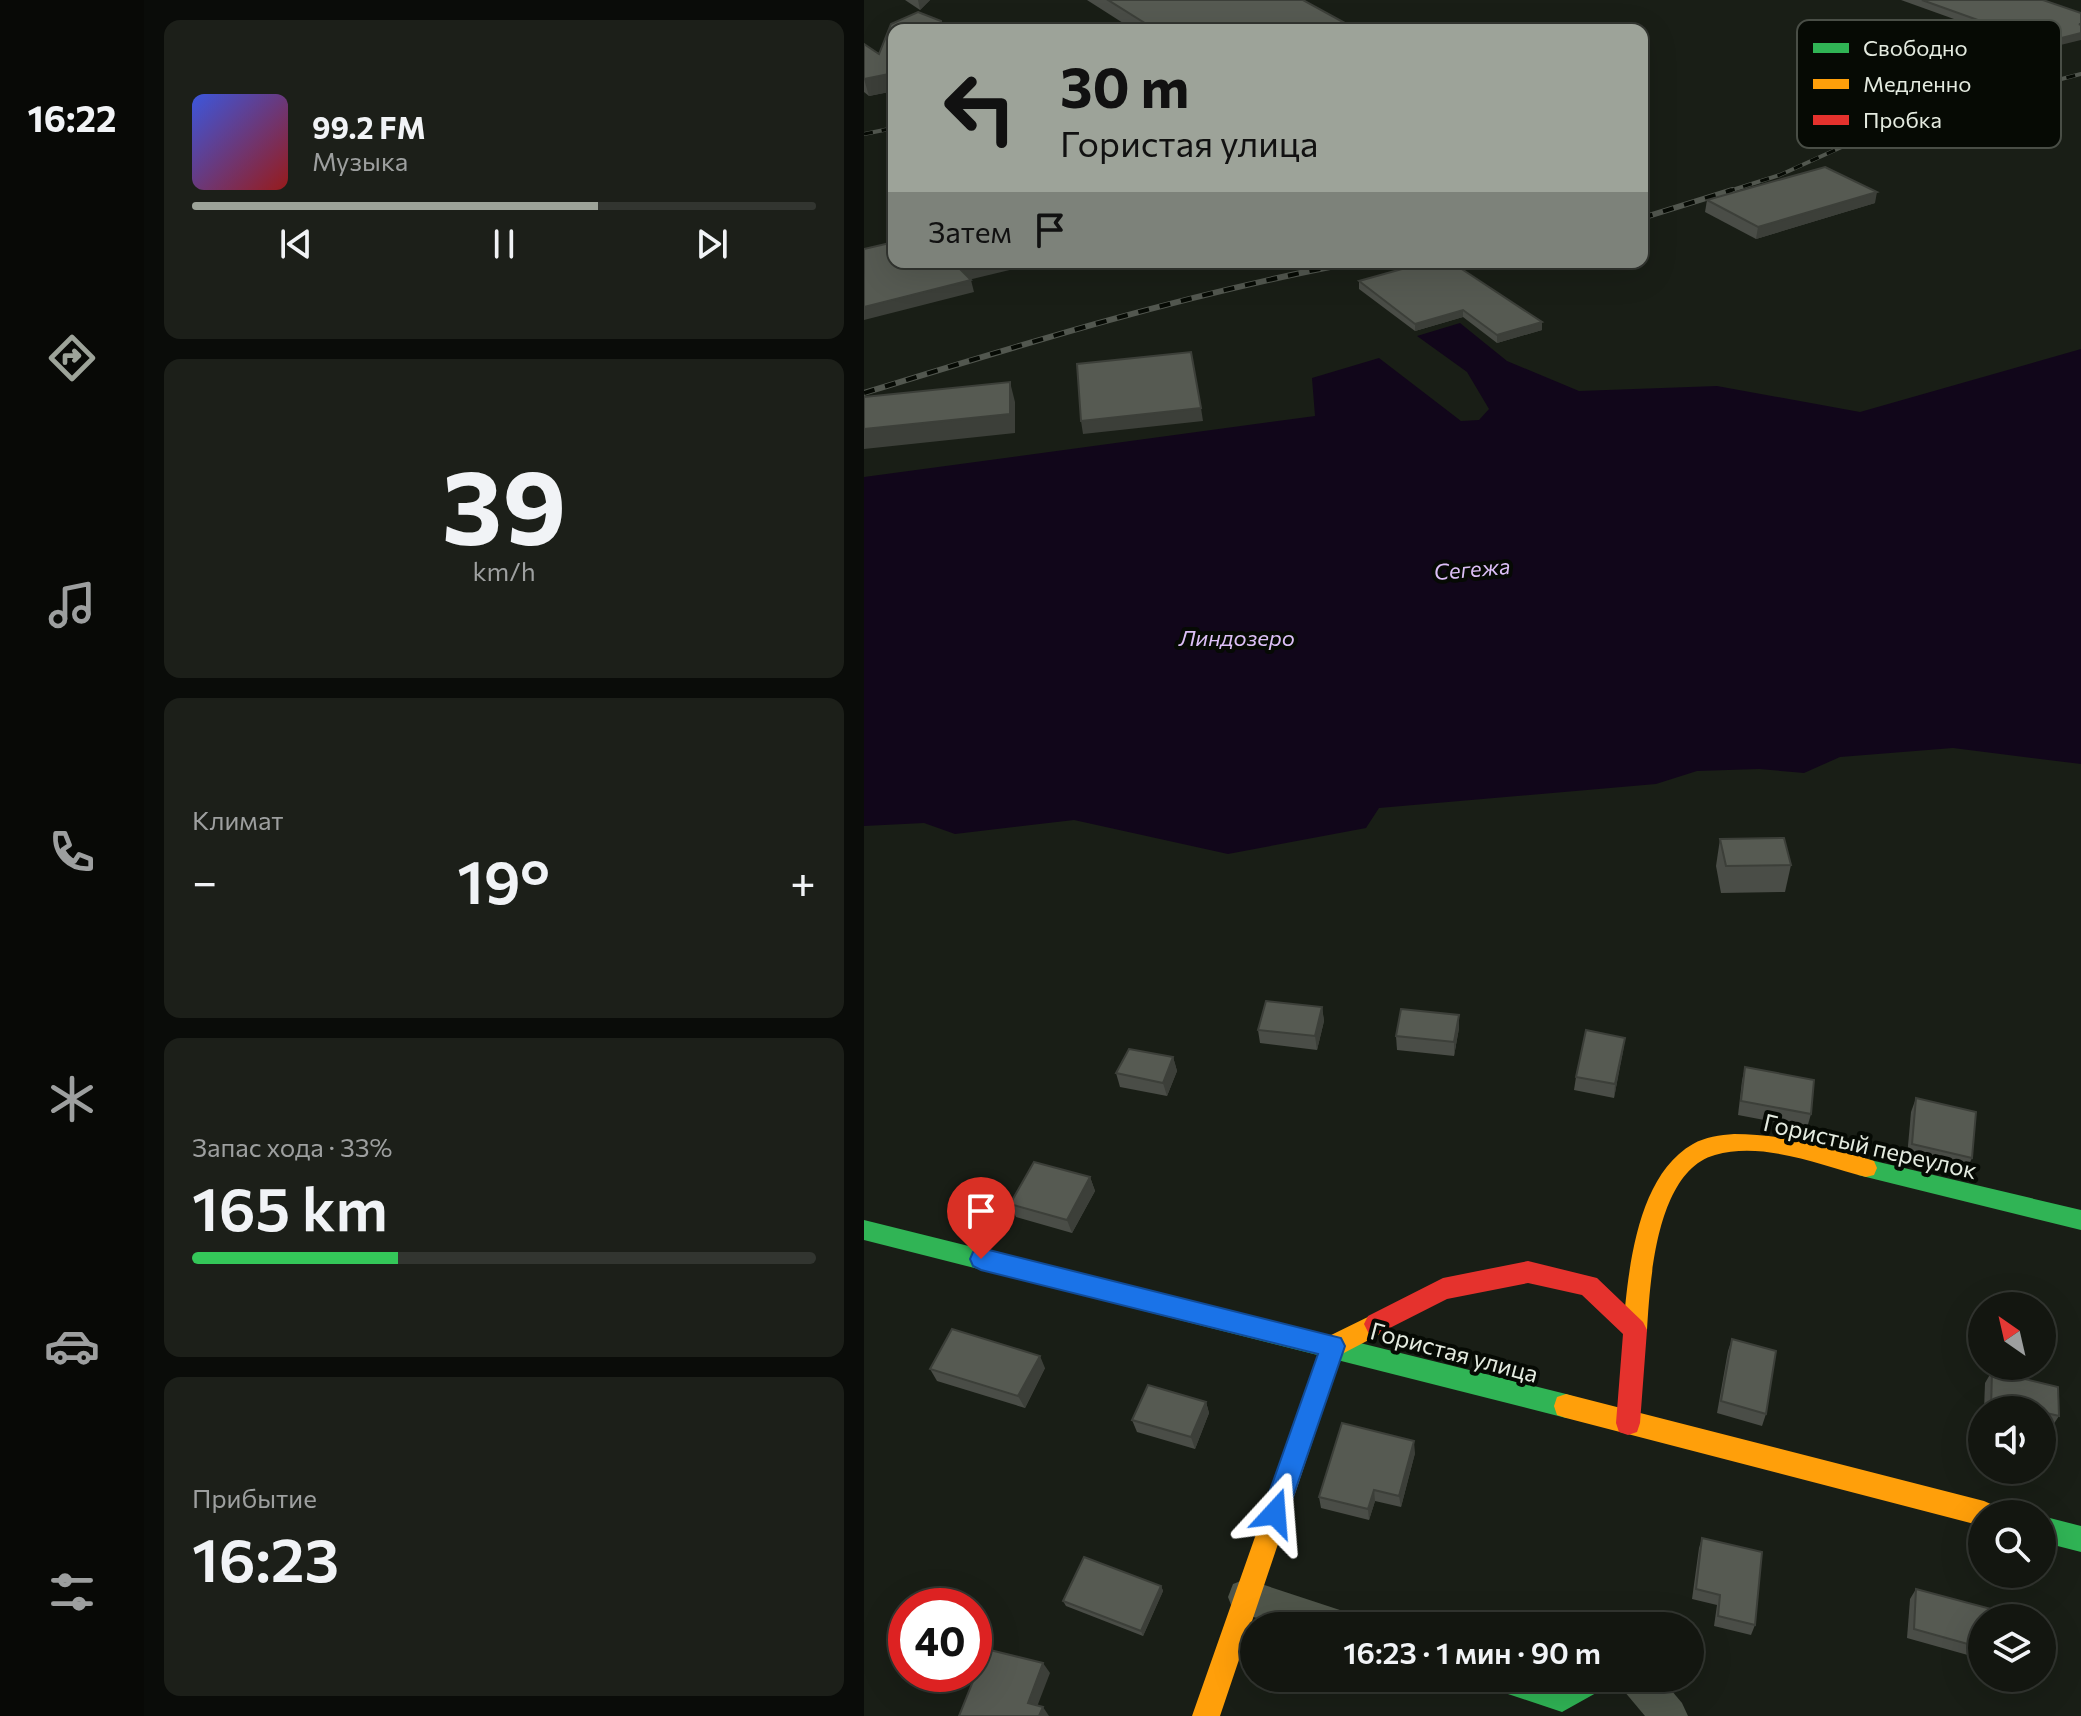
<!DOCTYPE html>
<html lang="ru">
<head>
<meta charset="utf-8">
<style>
	:root { --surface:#131610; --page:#1c1f19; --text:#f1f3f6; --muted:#9d9f9f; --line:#323530; --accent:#9da399 }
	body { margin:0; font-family:Commissioner,sans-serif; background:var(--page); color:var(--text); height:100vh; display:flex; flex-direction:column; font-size:30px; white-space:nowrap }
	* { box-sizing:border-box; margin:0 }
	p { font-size:26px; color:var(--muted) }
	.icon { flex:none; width:44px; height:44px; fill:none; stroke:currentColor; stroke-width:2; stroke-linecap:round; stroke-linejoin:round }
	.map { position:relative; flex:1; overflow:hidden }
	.drawer { display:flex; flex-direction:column; gap:20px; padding:20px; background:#0a0c09; width:720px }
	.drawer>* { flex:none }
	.guide { position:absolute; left:24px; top:24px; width:760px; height:244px; border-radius:16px; box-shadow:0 8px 32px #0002,0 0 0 2px var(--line); background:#9da399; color:#111; overflow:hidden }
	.needle { width:52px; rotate:326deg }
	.tools { position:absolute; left:1104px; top:1292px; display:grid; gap:16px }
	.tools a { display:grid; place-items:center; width:88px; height:88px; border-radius:50%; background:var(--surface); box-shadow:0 8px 32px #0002,0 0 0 2px var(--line); font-size:40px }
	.speed { position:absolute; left:24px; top:1588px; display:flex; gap:16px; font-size:40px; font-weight:700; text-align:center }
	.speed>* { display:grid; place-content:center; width:104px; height:104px; border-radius:50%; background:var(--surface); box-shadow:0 8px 32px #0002,0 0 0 2px var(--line); line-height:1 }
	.speed .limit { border:12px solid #d22; background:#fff; color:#111 }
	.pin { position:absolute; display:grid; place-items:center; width:68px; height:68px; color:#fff; margin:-82px -34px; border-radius:50% 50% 50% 0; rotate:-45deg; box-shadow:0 0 8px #0007 }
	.pin .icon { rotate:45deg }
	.me { position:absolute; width:88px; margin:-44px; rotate:19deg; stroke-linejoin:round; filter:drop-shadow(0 0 6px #0008) }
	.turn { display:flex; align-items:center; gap:28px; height:168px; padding:0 40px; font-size:36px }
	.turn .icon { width:104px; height:104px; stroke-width:2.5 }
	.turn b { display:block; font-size:56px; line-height:68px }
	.then { display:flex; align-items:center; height:76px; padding:0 40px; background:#0003; gap:16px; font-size:30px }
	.big { font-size:60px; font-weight:600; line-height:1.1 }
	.drawer .widget { flex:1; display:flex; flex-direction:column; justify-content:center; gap:12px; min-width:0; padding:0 28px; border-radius:16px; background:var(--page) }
	.drawer .dial { align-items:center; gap:0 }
	.dial b { font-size:104px; line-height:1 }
	.song { display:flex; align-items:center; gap:24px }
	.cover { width:96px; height:96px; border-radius:12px; background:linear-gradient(135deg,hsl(230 70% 55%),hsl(0 70% 35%)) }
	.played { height:8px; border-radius:4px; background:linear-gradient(90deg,var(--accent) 65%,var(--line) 65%) }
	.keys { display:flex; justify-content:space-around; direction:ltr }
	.heat { display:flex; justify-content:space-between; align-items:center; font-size:44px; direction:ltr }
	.charge { height:12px; border-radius:6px; background:linear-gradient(90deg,#34c759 33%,var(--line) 0) }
	.trip { position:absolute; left:376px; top:1612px; width:464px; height:80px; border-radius:40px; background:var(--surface); box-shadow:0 8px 32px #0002,0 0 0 2px var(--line); font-weight:600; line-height:80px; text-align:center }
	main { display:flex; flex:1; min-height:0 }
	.tab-bar { display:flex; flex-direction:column; width:144px; justify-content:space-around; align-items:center; background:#080906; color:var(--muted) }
	.tab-bar .icon { width:56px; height:56px }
	.tab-bar .active { color:var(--accent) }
	.tab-bar b { font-size:36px; color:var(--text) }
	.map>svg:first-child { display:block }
	.water { fill:#11061a }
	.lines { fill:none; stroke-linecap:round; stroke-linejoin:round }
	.street { fill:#4f554a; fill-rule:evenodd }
	.fast { fill:#30b455; fill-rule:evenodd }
	.slow { fill:#ff9f0a; fill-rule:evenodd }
	.jam { fill:#e5322d; fill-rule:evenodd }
	.rail-far1-casing { stroke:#52574f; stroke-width:4 }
	.rail-casing { stroke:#52574f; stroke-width:6 }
	.rail-far1 { stroke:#060a04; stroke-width:3; stroke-dasharray:9; stroke-linecap:butt }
	.rail { stroke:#060a04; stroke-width:4; stroke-dasharray:11; stroke-linecap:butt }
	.wall { fill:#4a4d47 }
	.shaded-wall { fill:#3c3f39 }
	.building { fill:#565a52; stroke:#3c3f39; stroke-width:2 }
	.route { fill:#1a73e8; stroke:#114b97; stroke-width:2 }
	.labels { text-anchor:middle; stroke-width:8; stroke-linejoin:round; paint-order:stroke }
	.water-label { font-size:22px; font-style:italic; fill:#dcbff6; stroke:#060a04 }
	.near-street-label { font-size:24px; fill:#e4ebe0; stroke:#060a04 }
	.key { fill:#060a04; stroke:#494e46; stroke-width:2 }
	.key-label { font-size:22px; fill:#e4ebe0 }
</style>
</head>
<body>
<main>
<nav class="tab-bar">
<b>16:22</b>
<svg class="icon active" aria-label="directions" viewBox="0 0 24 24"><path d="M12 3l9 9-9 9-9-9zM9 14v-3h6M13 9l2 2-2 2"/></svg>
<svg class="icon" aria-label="music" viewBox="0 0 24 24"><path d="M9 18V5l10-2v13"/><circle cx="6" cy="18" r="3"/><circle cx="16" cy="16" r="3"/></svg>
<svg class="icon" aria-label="phone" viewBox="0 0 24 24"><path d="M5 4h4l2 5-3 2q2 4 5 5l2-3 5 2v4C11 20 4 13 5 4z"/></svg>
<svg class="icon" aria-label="climate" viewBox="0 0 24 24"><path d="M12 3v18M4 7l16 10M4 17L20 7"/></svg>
<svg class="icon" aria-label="car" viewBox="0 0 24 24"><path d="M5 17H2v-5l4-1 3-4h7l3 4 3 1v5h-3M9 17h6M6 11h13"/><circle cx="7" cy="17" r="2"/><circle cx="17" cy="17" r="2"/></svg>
<svg class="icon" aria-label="filters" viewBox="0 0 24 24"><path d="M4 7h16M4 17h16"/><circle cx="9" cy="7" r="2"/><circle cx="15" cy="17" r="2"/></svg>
</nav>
<section class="drawer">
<div class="widget">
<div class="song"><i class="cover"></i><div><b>99.2 FM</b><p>Музыка</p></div></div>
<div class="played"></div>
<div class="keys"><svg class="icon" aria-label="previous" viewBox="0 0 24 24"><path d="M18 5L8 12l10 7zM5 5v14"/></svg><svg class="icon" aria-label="pause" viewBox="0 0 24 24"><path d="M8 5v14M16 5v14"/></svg><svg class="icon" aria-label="next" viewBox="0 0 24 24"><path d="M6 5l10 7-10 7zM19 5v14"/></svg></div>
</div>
<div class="widget dial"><b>39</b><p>km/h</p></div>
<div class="widget"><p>Климат</p>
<div class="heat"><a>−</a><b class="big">19°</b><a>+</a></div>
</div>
<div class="widget"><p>Запас хода · 33%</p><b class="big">165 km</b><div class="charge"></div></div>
<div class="widget"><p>Прибытие</p><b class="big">16:23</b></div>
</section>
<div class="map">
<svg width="1217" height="1716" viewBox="0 0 1217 1716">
	<rect width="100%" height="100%" fill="#191e16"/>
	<polygon class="water" points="596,323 643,361 715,391 853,386 996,412 1217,349 1217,764 1089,748 976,757 940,773 895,769 833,771 792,784 515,808 502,828 364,854 210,820 91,834 60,823 0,826 0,477 451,416 448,378 515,358 597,421 615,420 625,409 603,372 553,336"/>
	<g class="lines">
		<g class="street">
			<polygon points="382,1579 485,1613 490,1626 416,1626 369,1610 364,1597 369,1584"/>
			<polygon points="754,1678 797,1678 818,1703 824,1716 781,1716 760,1691"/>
		</g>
		<g class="fast">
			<polygon points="1002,1159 1217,1210 1217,1230 1002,1177 994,1175 991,1168 994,1161"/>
			<polygon points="0,1220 702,1394 711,1397 714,1406 711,1415 702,1418 0,1240"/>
			<polygon points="1178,1516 1217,1526 1217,1552 1178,1542"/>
			<polygon points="622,1678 679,1678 696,1683 705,1678 745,1678 741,1688 698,1712 626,1688"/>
		</g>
		<g class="slow">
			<path d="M870,1134C917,1134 966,1146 1010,1161L1013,1168L1010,1175L1002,1177C956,1165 899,1141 851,1155C792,1171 786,1282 783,1330L779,1338L771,1341L763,1338L759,1330C764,1273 772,1176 829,1144C841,1137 856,1135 870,1134Z"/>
			<polygon points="512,1313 520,1316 524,1324 520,1332 478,1354 356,1716 328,1716 461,1338"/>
			<polygon points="702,1394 1120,1501 1129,1505 1133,1514 1118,1514 1118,1526 702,1418 693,1415 690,1406 693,1397"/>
		</g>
		<polygon class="jam" points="664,1261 733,1278 779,1322 783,1330 776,1423 773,1432 764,1435 755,1432 752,1423 759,1334 718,1295 664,1283 583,1299 512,1335 504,1332 500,1324 504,1316 579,1278"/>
		<defs>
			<g id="rail-far1">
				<polyline points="0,134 30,128"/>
				<polyline points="862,192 916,175 1013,131 1069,112 1217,74"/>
			</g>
			<g id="rail">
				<polyline points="778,218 868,190"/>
				<path d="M0,393C162,343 325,293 492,262"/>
			</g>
		</defs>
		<use href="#rail-far1" class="rail-far1-casing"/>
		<use href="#rail" class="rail-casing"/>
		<use href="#rail-far1" class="rail-far1"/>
		<use href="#rail" class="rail"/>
	</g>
	<g class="wall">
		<polygon points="41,0 66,0 56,10"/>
		<polygon points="223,0 439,0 490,28 490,30 270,30"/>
		<polygon points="1037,0 1179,0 1217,13 1176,50"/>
		<polygon points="30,30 30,91 5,96 0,92 0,44 15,54"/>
		<polygon points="843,200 1011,203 892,239 841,212"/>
		<polygon points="495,281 678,330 633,343 599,317 551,331 495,289"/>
		<polygon points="856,839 927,865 921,892 857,893 852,866"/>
		<polygon points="458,1007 460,1021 453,1050 396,1043 394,1030"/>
		<polygon points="595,1028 590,1056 533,1050 532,1036"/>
		<polygon points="761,1038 750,1098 710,1090 712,1077"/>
		<polygon points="309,1057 313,1071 303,1096 256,1087 252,1073"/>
		<polygon points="881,1067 947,1114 943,1128 874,1115 878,1081"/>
		<polygon points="1052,1098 1108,1158 1102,1171 1043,1157 1047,1112"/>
		<polygon points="226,1177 231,1191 208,1233 152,1217 146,1204"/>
		<polygon points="868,1339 902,1414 898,1426 853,1413 864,1351"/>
		<polygon points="181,1368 161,1408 73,1381 66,1369"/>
		<polygon points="1128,1371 1195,1416 1187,1428 1178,1426 1178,1410 1120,1410 1121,1383"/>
		<polygon points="342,1402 345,1413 331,1449 273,1432 268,1420"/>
		<polygon points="551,1453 537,1507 511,1501 505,1520 457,1508 455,1497"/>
		<polygon points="838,1538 891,1625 887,1635 850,1626 853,1605 828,1599 835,1548"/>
		<polygon points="297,1586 299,1591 279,1636 202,1606 199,1601"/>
		<polygon points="1052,1589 1118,1618 1118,1659 1043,1638 1046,1599"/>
	</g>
	<g class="shaded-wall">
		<polygon points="54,0 66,0 56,10"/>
		<polygon points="1217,33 1217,40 1176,50 1178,43"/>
		<polygon points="30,73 30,91 5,96 0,79"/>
		<polygon points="1013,192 1011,203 892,239 894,227"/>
		<polygon points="129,262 179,262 100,281 97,270"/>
		<polygon points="107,280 110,292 0,320 0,307"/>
		<polygon points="599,310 599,317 551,331 551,324"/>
		<polygon points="678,322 678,330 633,343 633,335"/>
		<polygon points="146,382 151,402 151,433 0,449 0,429"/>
		<polygon points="337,408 339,421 219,434 217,421"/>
		<polygon points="458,1007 460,1021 453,1050 451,1036"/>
		<polygon points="595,1015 595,1028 590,1056 590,1042"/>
		<polygon points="761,1038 759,1052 750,1098 751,1084"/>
		<polygon points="309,1057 313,1071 303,1096 299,1083"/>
		<polygon points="226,1177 231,1191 208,1233 203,1220"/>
		<polygon points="176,1356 181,1368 161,1408 154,1396"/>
		<polygon points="342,1402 345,1413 331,1449 327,1437"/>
		<polygon points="550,1441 551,1453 537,1507 535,1496"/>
		<polygon points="510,1490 511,1501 505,1520 504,1509"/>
		<polygon points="297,1586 299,1591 279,1636 277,1631"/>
		<polygon points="179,1663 186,1673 171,1712 164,1703"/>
		<polygon points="179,1707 185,1716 175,1716"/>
	</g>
	<g class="building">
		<polygon points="244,0 439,0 490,28 482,30 368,30 363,27 347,30 292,30"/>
		<polygon points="1058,0 1179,0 1217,13 1217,24 1215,24 1217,25 1217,33 1178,43"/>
		<polygon points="54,12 77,21 78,30 30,30 30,73 0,79 0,44 15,54 27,24"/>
		<polygon points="961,167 1013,192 894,227 843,200"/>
		<polygon points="30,242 30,262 129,262 97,270 107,280 0,307 0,249"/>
		<polygon points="563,262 587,262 678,322 633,335 599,310 551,324 495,281"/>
		<polygon points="327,352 337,408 217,421 213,364"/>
		<polygon points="146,382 146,414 0,429 0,397"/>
		<polygon points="920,838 927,865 862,866 856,839"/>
		<polygon points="402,1001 458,1007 451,1036 394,1030"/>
		<polygon points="537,1009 595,1015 590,1042 532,1036"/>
		<polygon points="722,1030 761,1038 751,1084 712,1077"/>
		<polygon points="265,1049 309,1057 299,1083 252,1073"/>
		<polygon points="881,1067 950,1080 947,1114 877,1101"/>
		<polygon points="1052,1098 1112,1112 1108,1158 1048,1144"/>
		<polygon points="170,1162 226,1177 203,1220 146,1204"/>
		<polygon points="88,1329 176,1356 154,1396 66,1369"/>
		<polygon points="868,1339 912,1351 902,1414 857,1401"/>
		<polygon points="1128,1371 1194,1387 1195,1416 1178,1412 1178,1410 1127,1410"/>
		<polygon points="284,1385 342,1402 327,1437 268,1420"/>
		<polygon points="478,1423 550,1441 535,1496 510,1490 504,1509 455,1497"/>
		<polygon points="838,1538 898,1552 891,1625 854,1616 856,1595 832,1589"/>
		<polygon points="220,1557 297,1586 277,1631 199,1601"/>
		<polygon points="1052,1589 1127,1609 1127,1618 1118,1618 1118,1648 1050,1629"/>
		<polygon points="122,1649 179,1663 164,1703 179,1707 175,1716 95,1716"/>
	</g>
	<polygon class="route" points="117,1248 477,1338 481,1346 420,1523 411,1526 401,1523 398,1513 454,1354 117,1270 109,1266 106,1259 109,1252"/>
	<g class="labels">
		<g class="water-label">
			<text transform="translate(608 569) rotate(-5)" y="8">Сегежа</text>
			<text x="373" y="646">Линдозеро</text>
		</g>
		<g class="near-street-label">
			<text transform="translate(1006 1147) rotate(13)" y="8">Гористый переулок</text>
			<text transform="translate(590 1353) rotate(15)" y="8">Гористая улица</text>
		</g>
	</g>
	<rect x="933" y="20" width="264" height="128" rx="12" class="key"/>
	<rect x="949" y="43" width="36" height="10" fill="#30b455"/>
	<rect x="949" y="79" width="36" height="10" fill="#ff9f0a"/>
	<rect x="949" y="115" width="36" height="10" fill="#e5322d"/>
	<g class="key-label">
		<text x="999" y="56">Свободно</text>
		<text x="999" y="92">Медленно</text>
		<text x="999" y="128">Пробка</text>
	</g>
</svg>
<div class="tools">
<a><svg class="needle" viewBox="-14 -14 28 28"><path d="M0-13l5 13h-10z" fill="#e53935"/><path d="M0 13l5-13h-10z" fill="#9d9f9f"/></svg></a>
<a><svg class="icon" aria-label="sound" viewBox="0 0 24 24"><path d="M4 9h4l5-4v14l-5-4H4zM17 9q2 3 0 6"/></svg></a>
<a><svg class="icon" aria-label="search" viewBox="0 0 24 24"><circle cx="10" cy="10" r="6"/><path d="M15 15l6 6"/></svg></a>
<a><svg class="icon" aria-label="layers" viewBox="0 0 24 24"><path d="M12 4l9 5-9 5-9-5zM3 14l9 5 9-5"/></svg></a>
</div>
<div class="speed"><div class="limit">40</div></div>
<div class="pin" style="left:117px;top:1259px;background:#d93025"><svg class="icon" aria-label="arrive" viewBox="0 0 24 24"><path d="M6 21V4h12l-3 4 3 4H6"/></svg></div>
<svg class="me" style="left:411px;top:1513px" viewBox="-20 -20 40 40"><path d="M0-17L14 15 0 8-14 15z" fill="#1a73e8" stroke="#fff" stroke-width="4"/></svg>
<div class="trip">16:23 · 1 мин · 90 m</div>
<div class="guide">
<div class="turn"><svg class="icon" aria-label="left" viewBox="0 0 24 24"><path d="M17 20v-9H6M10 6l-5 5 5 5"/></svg><div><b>30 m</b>Гористая улица</div></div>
<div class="then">Затем<svg class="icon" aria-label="arrive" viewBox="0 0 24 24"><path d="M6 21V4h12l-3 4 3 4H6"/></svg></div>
</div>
</div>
</main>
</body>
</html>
